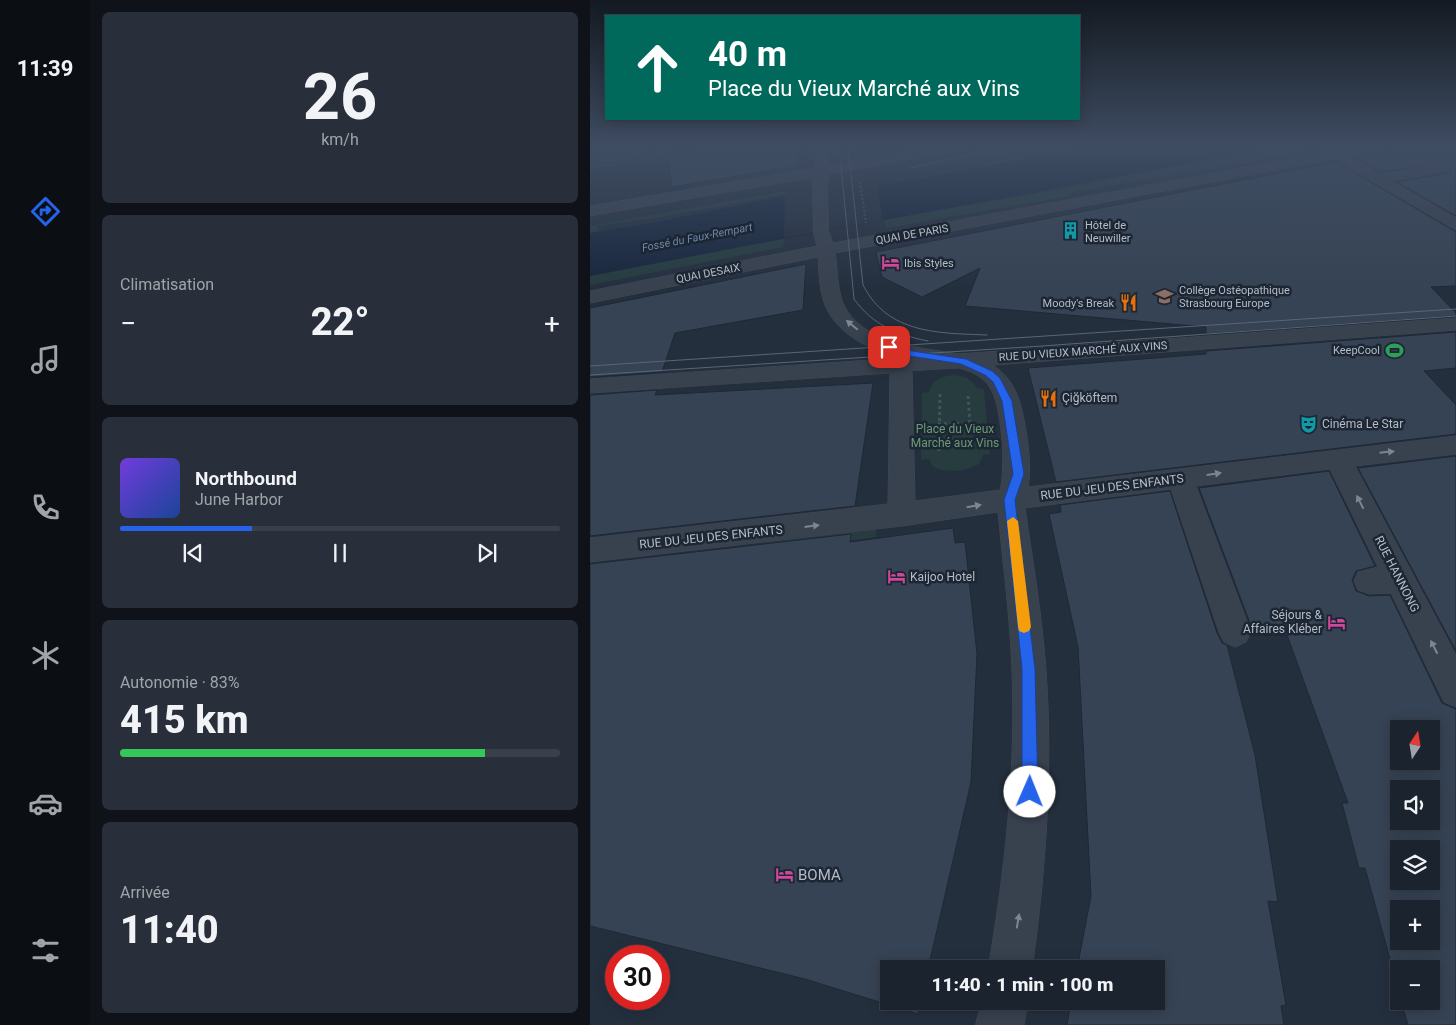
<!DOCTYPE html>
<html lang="fr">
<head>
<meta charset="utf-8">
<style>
	:root { --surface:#1b232e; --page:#282f3a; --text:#f1f3f6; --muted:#a0a4aa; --line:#39404a; --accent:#2563eb }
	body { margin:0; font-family:Roboto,sans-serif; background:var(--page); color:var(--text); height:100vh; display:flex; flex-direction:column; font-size:19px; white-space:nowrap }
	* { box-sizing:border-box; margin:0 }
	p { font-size:16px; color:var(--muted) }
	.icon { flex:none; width:28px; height:28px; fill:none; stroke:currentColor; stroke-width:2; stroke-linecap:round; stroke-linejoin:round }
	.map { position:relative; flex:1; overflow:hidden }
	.sheet { display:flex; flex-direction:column; gap:12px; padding:12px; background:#0f1319; width:500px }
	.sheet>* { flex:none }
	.banner { position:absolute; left:15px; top:15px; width:475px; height:105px; border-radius:0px; box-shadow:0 2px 12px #0003,0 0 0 1px var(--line); background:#00695c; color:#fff; overflow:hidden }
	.needle { width:32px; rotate:12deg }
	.buttons { position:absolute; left:800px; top:720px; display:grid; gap:10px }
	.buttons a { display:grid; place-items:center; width:50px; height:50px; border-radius:0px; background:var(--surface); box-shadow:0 2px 12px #0003,0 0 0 1px var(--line); font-size:25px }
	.speed { position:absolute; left:15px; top:945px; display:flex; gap:10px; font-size:25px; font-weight:700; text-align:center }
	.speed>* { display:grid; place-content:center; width:65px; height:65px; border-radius:50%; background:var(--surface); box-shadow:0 2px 12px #0003,0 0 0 1px var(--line); line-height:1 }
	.speed .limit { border:8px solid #d22; background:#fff; color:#111 }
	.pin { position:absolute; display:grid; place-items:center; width:42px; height:42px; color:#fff; margin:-21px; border-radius:10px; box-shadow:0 2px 8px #0006 }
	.me { position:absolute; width:55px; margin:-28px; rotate:1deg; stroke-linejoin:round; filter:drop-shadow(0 0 4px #0008) }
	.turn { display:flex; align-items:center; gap:18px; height:105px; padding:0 20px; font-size:22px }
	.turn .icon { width:65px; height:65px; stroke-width:2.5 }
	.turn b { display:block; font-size:35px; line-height:42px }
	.big { font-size:38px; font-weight:800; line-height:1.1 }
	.sheet .widget { flex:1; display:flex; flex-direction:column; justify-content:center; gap:8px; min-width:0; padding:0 18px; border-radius:8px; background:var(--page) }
	.sheet .dial { align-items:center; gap:0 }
	.dial b { font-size:65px; line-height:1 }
	.song { display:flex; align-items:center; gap:15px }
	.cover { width:60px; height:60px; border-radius:8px; background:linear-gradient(135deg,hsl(260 70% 55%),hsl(220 70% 35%)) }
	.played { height:5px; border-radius:2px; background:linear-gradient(90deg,var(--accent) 30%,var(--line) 30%) }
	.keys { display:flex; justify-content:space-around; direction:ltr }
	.heat { display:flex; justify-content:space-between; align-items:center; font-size:28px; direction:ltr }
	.charge { height:8px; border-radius:4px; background:linear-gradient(90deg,#34c759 83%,var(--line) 0) }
	.trip { position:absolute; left:290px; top:960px; width:285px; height:50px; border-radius:0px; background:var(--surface); box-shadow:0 2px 12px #0003,0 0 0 1px var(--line); font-weight:800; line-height:50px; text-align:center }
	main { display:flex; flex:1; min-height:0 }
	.dock { display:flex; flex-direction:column; width:90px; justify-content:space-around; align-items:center; background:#0b0e12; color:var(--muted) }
	.dock .icon { width:35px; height:35px }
	.dock .current { color:var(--accent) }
	.dock b { font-size:22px; color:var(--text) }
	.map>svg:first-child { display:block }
	.green { fill:#263c3f }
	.water { fill:#17263c }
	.pier { fill:#242f3e }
	.building { fill:#364354; stroke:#1f2835; fill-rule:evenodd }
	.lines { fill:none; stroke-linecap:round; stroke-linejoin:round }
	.minor-casing { stroke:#414a57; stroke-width:1 }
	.path-far1 { stroke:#3f5557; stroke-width:2; stroke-dasharray:2 2; stroke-linecap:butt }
	.path { stroke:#3f5557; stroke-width:3; stroke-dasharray:3 3; stroke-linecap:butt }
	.minor { fill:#38414e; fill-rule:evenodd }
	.tram { stroke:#5a6575; stroke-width:1 }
	.minor-bridge-casing { stroke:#414a57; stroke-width:16; stroke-linecap:butt }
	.path-bridge { stroke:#3f5557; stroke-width:2; stroke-dasharray:2 2; stroke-linecap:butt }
	.minor-bridge { stroke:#38414e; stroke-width:15 }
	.oneway { fill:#7c8592 }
	.route { fill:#2563eb; stroke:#184099 }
	.slow { fill:#f59e0b }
	.labels { text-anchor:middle; stroke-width:5; stroke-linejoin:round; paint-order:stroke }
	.far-poi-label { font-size:11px; fill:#b4bcc9; stroke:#1d2633; text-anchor:start }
	.far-street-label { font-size:11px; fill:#b4bcc9; stroke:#1d2633 }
	.far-water-label { font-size:11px; font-style:italic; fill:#6d86a8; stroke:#1d2633 }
	.poi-label { font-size:12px; fill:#b4bcc9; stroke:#1d2633; text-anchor:start }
	.park-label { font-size:12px; fill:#6b9a76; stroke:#1d2633 }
	.street-label { font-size:12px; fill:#b4bcc9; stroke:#1d2633 }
	.near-poi-label { font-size:15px; fill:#b4bcc9; stroke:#1d2633; text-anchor:start }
</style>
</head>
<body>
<main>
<nav class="dock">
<b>11:39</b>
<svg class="icon current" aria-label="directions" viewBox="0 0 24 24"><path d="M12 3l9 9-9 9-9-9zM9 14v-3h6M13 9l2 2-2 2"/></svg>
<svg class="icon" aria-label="music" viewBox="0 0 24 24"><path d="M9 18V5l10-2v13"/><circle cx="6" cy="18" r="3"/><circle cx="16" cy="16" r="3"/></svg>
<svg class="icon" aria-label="phone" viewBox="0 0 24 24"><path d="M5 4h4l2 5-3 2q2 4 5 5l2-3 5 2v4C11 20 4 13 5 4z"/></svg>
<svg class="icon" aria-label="climate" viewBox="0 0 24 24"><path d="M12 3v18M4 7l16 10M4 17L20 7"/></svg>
<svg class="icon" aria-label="car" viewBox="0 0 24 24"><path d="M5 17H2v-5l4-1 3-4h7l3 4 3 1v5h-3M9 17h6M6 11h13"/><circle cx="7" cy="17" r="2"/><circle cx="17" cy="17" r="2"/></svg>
<svg class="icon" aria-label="filters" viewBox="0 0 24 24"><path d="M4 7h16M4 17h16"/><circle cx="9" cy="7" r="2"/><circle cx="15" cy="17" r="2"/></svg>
</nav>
<section class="sheet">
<div class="widget dial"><b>26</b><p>km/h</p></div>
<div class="widget"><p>Climatisation</p>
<div class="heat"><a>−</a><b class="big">22°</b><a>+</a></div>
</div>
<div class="widget">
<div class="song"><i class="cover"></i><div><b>Northbound</b><p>June Harbor</p></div></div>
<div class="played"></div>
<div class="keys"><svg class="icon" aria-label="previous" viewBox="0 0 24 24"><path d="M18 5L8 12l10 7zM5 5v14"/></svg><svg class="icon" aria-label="pause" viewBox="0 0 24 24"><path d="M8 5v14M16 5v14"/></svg><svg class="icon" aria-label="next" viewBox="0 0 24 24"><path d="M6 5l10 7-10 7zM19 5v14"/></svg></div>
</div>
<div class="widget"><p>Autonomie · 83%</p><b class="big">415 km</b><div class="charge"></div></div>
<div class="widget"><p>Arrivée</p><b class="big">11:40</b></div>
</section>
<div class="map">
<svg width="866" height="1025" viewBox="0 0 866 1025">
	<rect width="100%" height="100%" fill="#242f3e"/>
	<g class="green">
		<polygon points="0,146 52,146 51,158 0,165"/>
		<polygon points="473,146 484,146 334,173"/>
		<polygon points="687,146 713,146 716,150 711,154 478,193 480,196 297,228 293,220 444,194"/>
		<polygon points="195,191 195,194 71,217 7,226 8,232 0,233 0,226"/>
		<polygon points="194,238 193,247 0,285 0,276"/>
		<path d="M365,375C376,377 382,379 387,388L394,389L400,454L393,455L389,464C374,472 359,473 343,467L339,459L331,460L332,393L339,392C342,379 353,376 365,375Z"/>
		<polygon points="286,529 286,537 173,551 174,543"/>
	</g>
	<path class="water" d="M505,146H687C458,191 229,231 0,276V233L62,223L195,196L295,185Z"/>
	<polygon class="pier" points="286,183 293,220 194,238 195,194"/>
	<g class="building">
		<polygon points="147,146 205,146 208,166 82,187 78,155"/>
		<polygon points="832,146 866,146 866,216 807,182 858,173 862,169 858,163 790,172 766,158"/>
		<polygon points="746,162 866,232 866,286 841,287 866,313 866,316 616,334 616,327 375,306 390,268 332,297 292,277 286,252"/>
		<polygon points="216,264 213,310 85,333 72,372 0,377 0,308"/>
		<polygon points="866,332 866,368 834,371 866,405 866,434 466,482 438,368 616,354 616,351"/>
		<polygon points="283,383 265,506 0,536 0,395 67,390 65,395"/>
		<polygon points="866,456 866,651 768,468"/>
		<path d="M739,471L785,566L766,571L762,580L766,591L779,596L800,595L852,703L866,709V1025H818L811,1001H841V969H809V992L775,868H769L752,803H758L697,635L661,636L663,631L609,488ZM809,729H841V761H809ZM809,789H841V821H809ZM809,849H841V881H809ZM809,909H841V941H809Z"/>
		<polygon points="580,491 627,633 632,643 637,645 665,755 688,902 678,901 696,1005 691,1006 694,1025 477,1025 481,1001 566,1001 566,969 487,969 501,896 488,647 459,514 471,512 470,505"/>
		<polygon points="363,528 365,543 375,542 387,654 381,782 338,969 299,969 299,1001 331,1001 328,1014 215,979 0,926 0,564 261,534 260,542"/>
	</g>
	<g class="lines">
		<defs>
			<g id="minor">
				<polygon points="226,146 239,146 238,165 353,146 381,146 374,150 238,174 238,186 230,191 222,186 223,177 0,216 0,206 224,168"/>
				<path d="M738,146L748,150L772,146H797L796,149L759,156L790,174L853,164L858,165L860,168L858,171L802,181L866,218V230L744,159L245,253C248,270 247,287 253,303C270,344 333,348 369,354L866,318V330L403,365C413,372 421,381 426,392C435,412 443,465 438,487L866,436V454L765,466L866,655V707L854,702L801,593L779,594L768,590L764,581L768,572L788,567L740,469L606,486L661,632L656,642L645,647L634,642L629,632L581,489L435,508C443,562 452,616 456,670C463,770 456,870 442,969H398C415,870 426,771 422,670C420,617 413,564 408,512L312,526L0,562V538L298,504L300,373L0,393V379L311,358C280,351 242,332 233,299C229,286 229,271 228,257L0,303V291L227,246L223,231L225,227H237L243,243L733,153L731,150L733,147ZM369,368C380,371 392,376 399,386C412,403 416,469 410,490L325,501L322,371Z"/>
				<polygon points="392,1001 438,1001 434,1025 386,1025"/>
			</g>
		</defs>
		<use href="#minor" class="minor-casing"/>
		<g class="path-far1">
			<polyline points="398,157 459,146"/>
			<polyline points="393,165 491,146"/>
			<polyline points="0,168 65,158 83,146"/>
		</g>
		<g class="path">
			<polyline points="378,396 382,450"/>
			<polyline points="348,424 380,423"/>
			<polyline points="349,451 350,392"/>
		</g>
		<use href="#minor" class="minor"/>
		<g class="tram">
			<path d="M249,146L264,299C283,325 307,335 338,341"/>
			<path d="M258,146L273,285C298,334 348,333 397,335"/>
			<polyline points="320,168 422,146"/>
			<polyline points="0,366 866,309"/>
			<polyline points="0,375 452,346 866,316"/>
		</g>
		<defs>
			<polyline id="minor-bridge" points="230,186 231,231"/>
		</defs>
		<use href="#minor-bridge" class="minor-bridge-casing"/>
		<polyline class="path-bridge" points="270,182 276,223"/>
		<use href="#minor-bridge" class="minor-bridge"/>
	</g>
	<defs><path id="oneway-solid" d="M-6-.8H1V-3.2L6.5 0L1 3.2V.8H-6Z" transform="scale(1.25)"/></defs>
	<g class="oneway">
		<use href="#oneway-solid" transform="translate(262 325) rotate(-140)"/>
		<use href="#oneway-solid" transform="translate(797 452) rotate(-6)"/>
		<use href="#oneway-solid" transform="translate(624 474) rotate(-8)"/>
		<use href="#oneway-solid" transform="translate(770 502) rotate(-117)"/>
		<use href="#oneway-solid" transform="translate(384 506) rotate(-9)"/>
		<use href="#oneway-solid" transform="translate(222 526) rotate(-7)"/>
		<use href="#oneway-solid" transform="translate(844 647) rotate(-117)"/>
		<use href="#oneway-solid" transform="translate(428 921) rotate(-80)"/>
	</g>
	<linearGradient id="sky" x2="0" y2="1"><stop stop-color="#141a22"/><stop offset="0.51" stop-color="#3f4d63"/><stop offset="1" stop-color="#3f4d63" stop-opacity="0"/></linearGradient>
	<rect width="866" height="289" fill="url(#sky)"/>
	<polygon class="route" points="299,344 322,351 376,359 402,371 410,378 422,401 434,474 425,500 445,669 448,792 446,797 440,800 435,797 432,792 432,669 414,500 423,474 412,401 403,382 395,375 371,364 320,356 296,349 295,347"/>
	<polygon class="slow" points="423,517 428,521 441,627 439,631 434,633 429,631 428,627 417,521"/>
	<defs>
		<symbol id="building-bare" viewBox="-9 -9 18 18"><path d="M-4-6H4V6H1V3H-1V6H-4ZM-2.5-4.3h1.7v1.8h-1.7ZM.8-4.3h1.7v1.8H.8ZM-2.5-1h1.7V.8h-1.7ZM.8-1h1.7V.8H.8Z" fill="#0f9aa8" stroke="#1d2633" stroke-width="2.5" paint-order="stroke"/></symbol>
		<symbol id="hotel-bare" viewBox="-9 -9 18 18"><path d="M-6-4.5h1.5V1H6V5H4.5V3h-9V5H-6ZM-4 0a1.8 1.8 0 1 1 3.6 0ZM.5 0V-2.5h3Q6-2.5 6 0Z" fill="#d1479c" stroke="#1d2633" stroke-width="2.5" paint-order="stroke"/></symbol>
		<symbol id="university-bare" viewBox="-9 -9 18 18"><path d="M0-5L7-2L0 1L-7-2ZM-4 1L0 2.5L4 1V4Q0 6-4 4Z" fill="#8d6e63" stroke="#1d2633" stroke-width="2.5" paint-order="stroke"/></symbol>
		<symbol id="restaurant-bare" viewBox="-9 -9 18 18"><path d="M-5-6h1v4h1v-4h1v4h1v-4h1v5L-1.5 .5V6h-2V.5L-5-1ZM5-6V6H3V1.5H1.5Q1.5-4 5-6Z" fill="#e8710a" stroke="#1d2633" stroke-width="2.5" paint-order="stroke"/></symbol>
		<symbol id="stadium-bare" viewBox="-9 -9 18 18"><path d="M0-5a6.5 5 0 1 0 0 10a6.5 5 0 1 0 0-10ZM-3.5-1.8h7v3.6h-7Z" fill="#2e9e5b" stroke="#1d2633" stroke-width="2.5" paint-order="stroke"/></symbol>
		<symbol id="theatre-bare" viewBox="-9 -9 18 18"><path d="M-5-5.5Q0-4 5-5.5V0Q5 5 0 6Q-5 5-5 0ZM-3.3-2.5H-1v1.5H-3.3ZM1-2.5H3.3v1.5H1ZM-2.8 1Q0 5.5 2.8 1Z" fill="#0f9aa8" stroke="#1d2633" stroke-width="2.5" paint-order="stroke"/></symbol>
	</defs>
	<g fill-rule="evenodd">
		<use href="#building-bare" x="468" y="218" width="25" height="25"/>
		<use href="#hotel-bare" x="288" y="250" width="25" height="25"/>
		<use href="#university-bare" x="562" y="284" width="25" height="25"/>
		<use href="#restaurant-bare" x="526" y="290" width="25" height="25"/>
		<use href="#stadium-bare" x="792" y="338" width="25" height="25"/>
		<use href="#restaurant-bare" x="446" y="386" width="25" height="25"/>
		<use href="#theatre-bare" x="706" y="412" width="25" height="25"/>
		<use href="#hotel-bare" x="294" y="564" width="25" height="25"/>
		<use href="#hotel-bare" x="734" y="610" width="25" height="25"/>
		<use href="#hotel-bare" x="182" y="862" width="25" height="25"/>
	</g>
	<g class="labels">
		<g class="far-poi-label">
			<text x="495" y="229">Hôtel de<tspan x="495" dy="13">Neuwiller</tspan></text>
			<text x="314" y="267">Ibis Styles</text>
			<text x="589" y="294">Collège Ostéopathique<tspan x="589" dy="13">Strasbourg Europe</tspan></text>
			<text x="524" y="307" text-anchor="end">Moody's Break</text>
			<text x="790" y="354" text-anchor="end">KeepCool</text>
		</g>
		<g class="far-street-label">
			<text transform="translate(322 234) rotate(-10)" y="4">QUAI DE PARIS</text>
			<text transform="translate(118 273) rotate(-11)" y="4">QUAI DESAIX</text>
			<text transform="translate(493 351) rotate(-4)" y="4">RUE DU VIEUX MARCHÉ AUX VINS</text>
		</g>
		<g class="far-water-label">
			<text transform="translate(107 237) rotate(-11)" y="4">Fossé du Faux-Rempart</text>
		</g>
		<g class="poi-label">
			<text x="472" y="402">Çiğköftem</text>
			<text x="732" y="428">Cinéma Le Star</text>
			<text x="320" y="581">Kaijoo Hotel</text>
			<text x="732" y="619" text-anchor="end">Séjours &amp;<tspan x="732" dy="14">Affaires Kléber</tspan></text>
		</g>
		<g class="park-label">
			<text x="365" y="433">Place du Vieux<tspan x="365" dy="14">Marché aux Vins</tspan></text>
		</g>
		<g class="street-label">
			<text transform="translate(522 487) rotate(-7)" y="4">RUE DU JEU DES ENFANTS</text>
			<text transform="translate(121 537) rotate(-6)" y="4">RUE DU JEU DES ENFANTS</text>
			<text transform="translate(807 574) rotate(63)" y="4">RUE HANNONG</text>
		</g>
		<g class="near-poi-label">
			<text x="208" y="880">BOMA</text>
		</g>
	</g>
</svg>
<div class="buttons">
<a><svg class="needle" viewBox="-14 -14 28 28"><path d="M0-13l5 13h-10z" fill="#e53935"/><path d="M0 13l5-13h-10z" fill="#a0a4aa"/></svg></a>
<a><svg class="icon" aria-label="sound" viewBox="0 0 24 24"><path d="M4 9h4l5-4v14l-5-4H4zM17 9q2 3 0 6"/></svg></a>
<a><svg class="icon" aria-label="layers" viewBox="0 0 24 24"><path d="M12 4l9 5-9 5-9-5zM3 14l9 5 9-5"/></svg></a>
<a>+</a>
<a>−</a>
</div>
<div class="speed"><div class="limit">30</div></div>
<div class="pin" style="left:299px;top:347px;background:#d93025"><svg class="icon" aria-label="arrive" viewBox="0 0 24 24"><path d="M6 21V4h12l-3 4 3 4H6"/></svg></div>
<svg class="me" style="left:440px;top:792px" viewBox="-20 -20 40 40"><circle r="19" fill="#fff"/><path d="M0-13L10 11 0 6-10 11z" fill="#2563eb"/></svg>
<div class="trip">11:40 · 1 min · 100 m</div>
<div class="banner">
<div class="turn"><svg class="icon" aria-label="ahead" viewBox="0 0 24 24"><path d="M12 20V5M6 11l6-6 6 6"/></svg><div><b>40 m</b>Place du Vieux Marché aux Vins</div></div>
</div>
</div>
</main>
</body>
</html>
